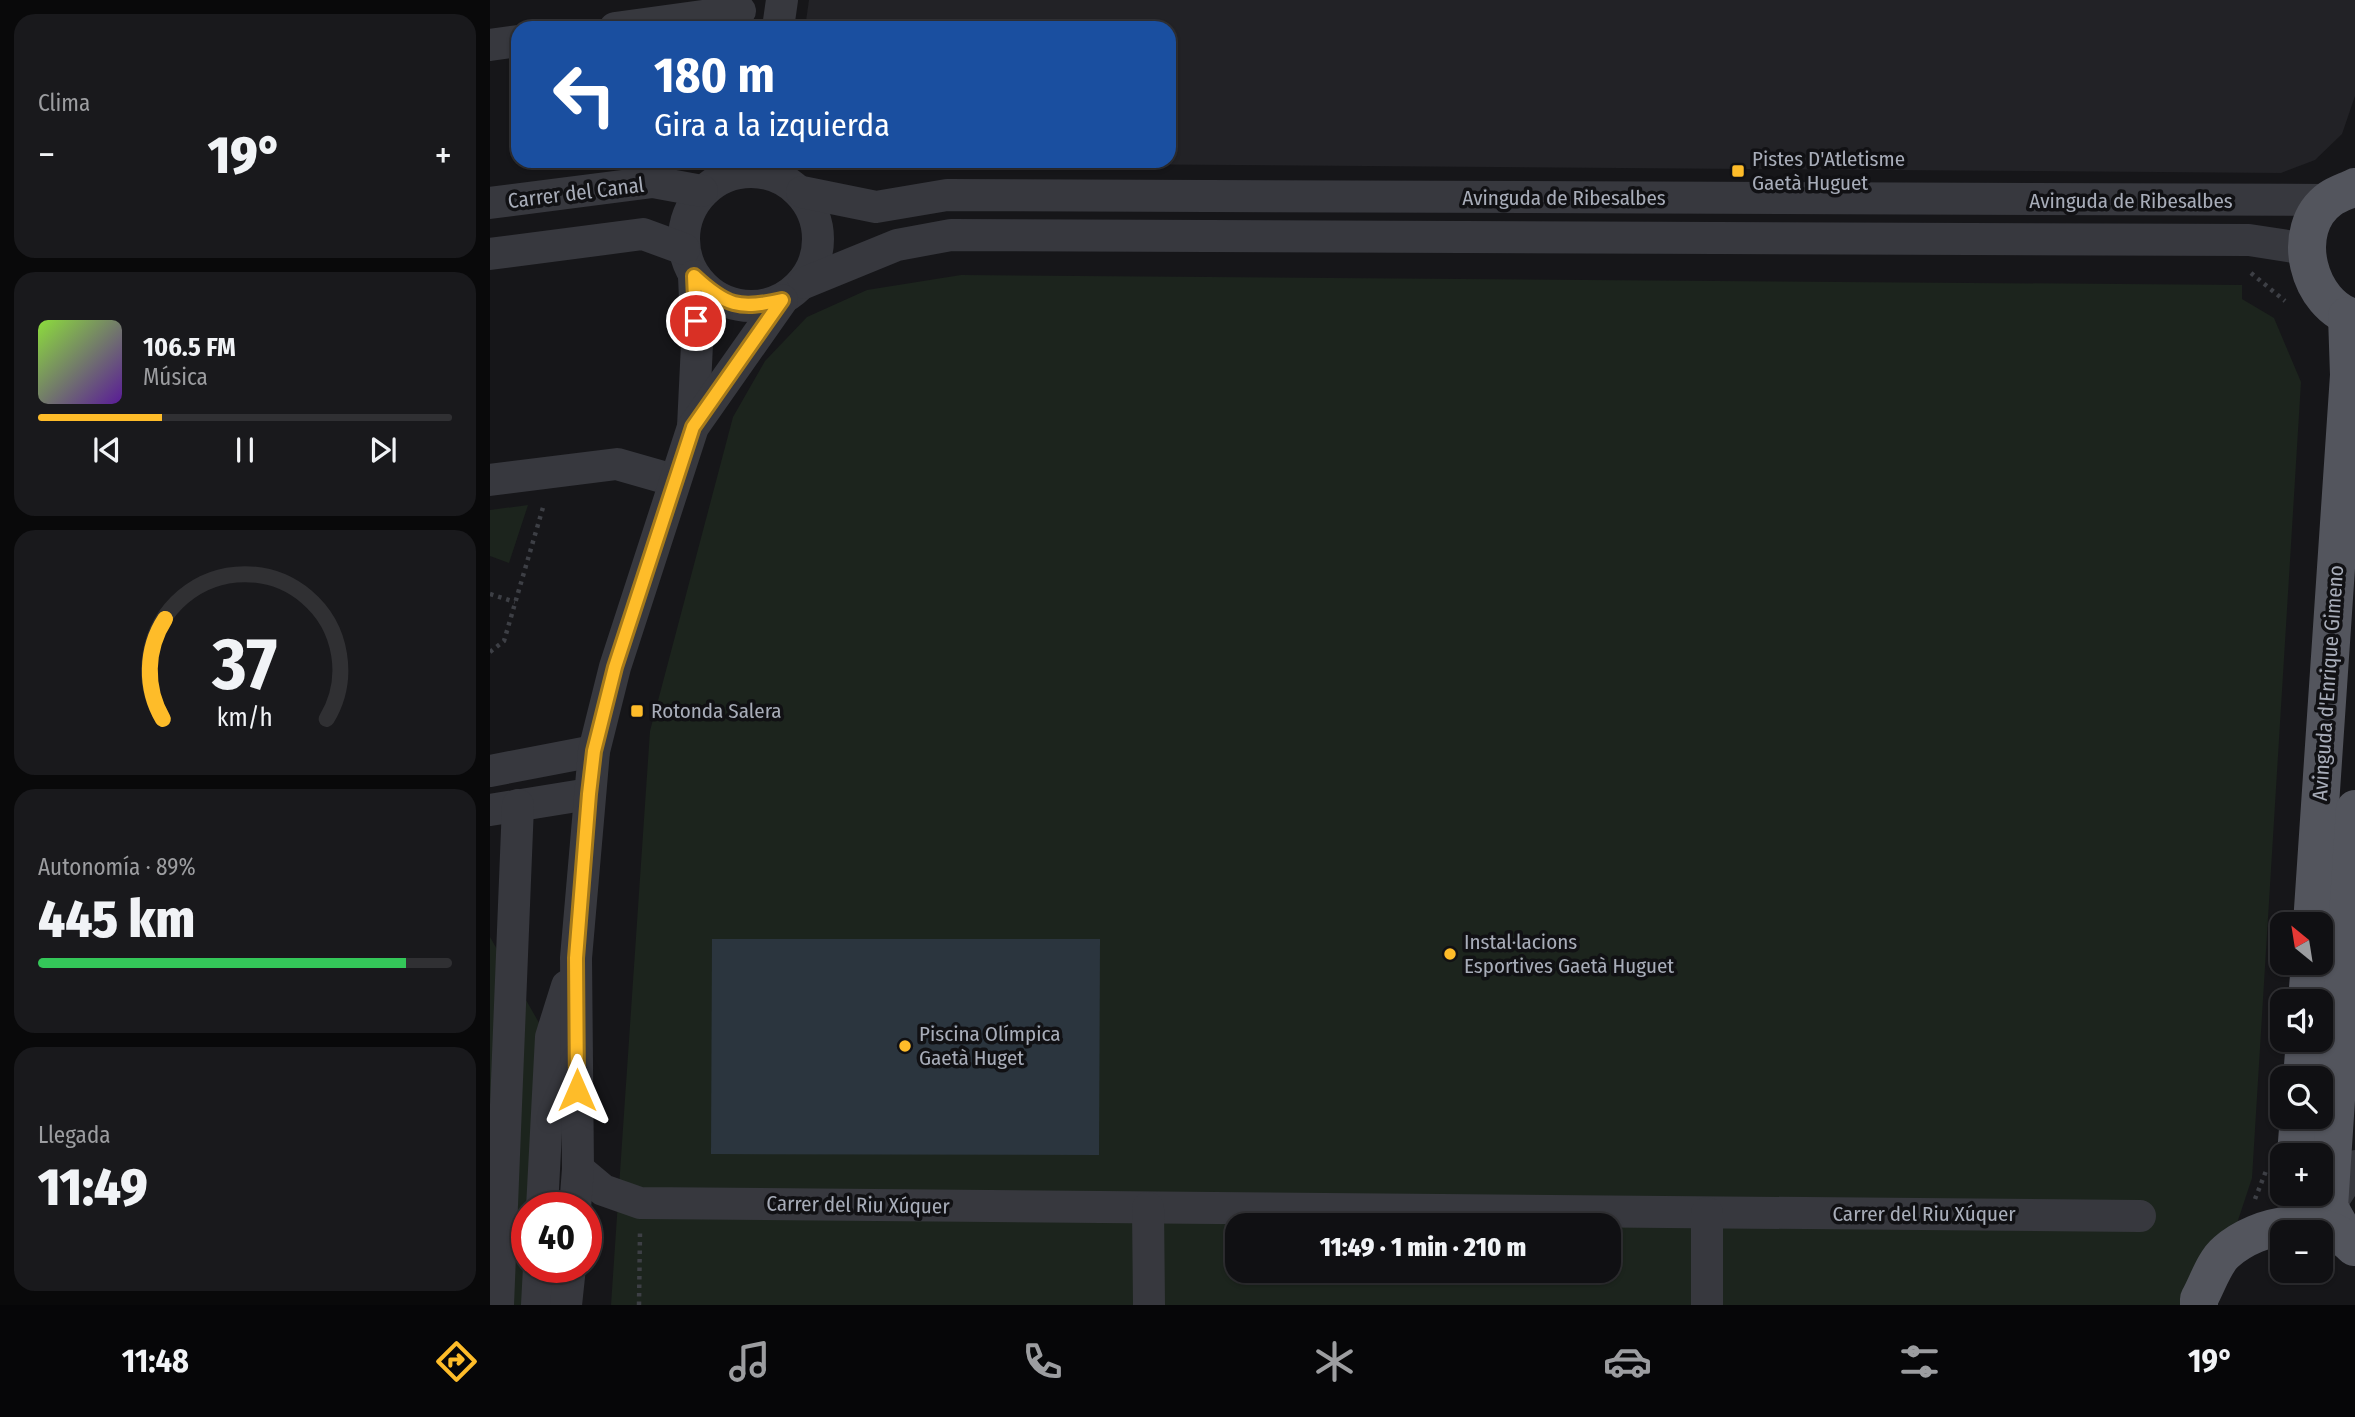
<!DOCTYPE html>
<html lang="es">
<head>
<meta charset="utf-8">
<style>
	:root { --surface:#101013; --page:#19191c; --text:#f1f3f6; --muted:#9c9da0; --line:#303033; --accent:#febc29 }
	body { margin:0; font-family:"Fira Sans Condensed",sans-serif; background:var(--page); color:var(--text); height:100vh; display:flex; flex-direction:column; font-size:26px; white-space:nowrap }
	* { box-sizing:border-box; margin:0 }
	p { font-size:23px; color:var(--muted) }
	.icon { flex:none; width:38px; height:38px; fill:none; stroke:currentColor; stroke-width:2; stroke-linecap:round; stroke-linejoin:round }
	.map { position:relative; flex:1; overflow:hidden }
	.sheet { display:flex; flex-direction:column; gap:14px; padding:14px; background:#09090a; width:490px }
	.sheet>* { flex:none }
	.hud { position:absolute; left:21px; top:21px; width:665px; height:147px; border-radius:21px; box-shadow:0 2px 5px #0004,0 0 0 2px var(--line); background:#1a4fa0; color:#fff; overflow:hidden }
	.needle { width:46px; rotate:330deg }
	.fabs { position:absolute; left:1780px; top:912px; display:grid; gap:14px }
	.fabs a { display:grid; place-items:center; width:63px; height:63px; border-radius:14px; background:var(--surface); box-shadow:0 2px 5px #0004,0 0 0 2px var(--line); font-size:35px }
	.speed { position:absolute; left:21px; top:1192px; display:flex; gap:14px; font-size:35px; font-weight:700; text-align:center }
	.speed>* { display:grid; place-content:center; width:91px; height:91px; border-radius:50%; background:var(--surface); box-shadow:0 2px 5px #0004,0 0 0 2px var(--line); line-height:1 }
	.speed .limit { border:10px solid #d22; background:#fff; color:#111 }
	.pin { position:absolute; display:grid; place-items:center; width:60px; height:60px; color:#fff; margin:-30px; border:4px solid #fff; border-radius:50%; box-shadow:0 2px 7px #0007 }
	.me { position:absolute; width:77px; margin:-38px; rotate:0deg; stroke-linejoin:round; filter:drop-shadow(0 0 5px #0008) }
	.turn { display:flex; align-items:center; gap:24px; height:147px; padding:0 28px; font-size:32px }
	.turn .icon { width:91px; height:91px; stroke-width:2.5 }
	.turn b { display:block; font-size:49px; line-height:60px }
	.big { font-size:52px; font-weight:800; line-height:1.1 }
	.sheet .widget { flex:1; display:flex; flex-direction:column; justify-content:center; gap:10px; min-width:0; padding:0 24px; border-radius:21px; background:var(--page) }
	.sheet .dial { align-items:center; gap:0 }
	.dial svg { height:182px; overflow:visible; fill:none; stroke:var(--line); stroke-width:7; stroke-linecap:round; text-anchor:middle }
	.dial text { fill:var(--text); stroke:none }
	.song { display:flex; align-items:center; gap:21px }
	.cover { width:84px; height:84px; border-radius:10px; background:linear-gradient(135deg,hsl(90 70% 55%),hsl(270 70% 35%)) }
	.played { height:7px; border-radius:4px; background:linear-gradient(90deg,var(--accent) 30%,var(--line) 30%) }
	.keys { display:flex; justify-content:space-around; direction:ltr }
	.heat { display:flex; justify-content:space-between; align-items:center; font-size:38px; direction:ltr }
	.charge { height:10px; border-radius:5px; background:linear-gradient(90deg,#34c759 89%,var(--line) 0) }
	.trip { position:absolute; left:735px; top:1213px; width:396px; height:70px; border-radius:21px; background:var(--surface); box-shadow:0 2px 5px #0004,0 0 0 2px var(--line); font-weight:800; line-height:70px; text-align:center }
	.menu { display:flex; height:112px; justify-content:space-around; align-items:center; background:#060608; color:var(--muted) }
	.menu .icon { width:49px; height:49px }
	.menu .on { color:var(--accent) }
	.menu b { font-size:32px; color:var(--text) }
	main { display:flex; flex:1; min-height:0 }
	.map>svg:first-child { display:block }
	.built { fill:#222226 }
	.green { fill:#1c241d; fill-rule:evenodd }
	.water { fill:#2b353e }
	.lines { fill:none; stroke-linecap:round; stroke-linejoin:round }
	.path { stroke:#3d3f45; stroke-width:4.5; stroke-dasharray:3.5 5; stroke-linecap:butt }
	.minor { stroke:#37383e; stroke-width:32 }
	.major { stroke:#53555d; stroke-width:38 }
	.route-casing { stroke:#a57a1b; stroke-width:18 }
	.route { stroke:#febc29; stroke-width:12 }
	.poi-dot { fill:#febc29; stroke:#111114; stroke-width:2.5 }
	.labels { text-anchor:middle; stroke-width:7; stroke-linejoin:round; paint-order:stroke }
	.poi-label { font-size:21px; fill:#a8adb9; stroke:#111114; text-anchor:start }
	.street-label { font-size:21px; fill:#a8adb9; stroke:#111114 }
</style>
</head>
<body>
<main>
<section class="sheet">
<div class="widget"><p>Clima</p>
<div class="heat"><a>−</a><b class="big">19°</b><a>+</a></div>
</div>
<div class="widget">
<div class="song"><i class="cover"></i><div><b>106.5 FM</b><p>Música</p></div></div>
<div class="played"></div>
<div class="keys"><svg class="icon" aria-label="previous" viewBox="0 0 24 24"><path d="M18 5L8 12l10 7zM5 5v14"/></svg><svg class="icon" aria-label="pause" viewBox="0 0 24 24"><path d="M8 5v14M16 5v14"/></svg><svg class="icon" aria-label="next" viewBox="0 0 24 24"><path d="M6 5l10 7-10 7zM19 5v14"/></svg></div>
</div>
<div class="widget dial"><svg viewBox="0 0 100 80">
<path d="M14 69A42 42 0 1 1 86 69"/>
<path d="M14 69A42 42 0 0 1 15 25" stroke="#febc29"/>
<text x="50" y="56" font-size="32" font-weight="700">37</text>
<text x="50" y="72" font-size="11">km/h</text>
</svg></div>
<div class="widget"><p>Autonomía · 89%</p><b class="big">445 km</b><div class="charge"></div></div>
<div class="widget"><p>Llegada</p><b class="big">11:49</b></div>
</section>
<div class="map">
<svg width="1865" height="1305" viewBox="0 0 1865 1305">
	<rect width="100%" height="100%" fill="#161619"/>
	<polygon class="built" points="319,0 1865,0 1865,96 1852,134 1825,160 1791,173 342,162 340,161 679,161 679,28 315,28"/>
	<g class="green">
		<path d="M471,275L1752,285V299L1784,318L1811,382L1762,1178L1720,1305H121L160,731L243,417L275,361L317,317L377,290ZM747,1225H1118V1270H747Z"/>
		<polygon points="38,505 19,563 0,556 0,510"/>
		<polygon points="0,937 52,1028 37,1208 38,1305 0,1305"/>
	</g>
	<polygon class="water" points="222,939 610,939 609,1155 221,1154"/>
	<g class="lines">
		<g class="path">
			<polyline points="1761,273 1795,301"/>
			<polyline points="0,594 25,602"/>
			<polyline points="0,652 14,641 54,504"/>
			<polyline points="1765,1199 1776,1171"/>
			<polyline points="149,1305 150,1232"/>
		</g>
		<g class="minor">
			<polyline points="125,28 250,11"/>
			<polyline points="288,28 292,0"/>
			<polyline points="0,45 28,41"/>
			<circle cx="261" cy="239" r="67"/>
			<polyline points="312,192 386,207 457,195 1839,200"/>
			<polyline points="0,203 163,182 212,191"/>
			<polyline points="0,254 153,234 194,249"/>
			<polyline points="314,283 407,245 461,235 1759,240 1804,247 1816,254"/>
			<polyline points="203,427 207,344 204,276"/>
			<polyline points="0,480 127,464 183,480"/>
			<polyline points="0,771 104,751"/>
			<polyline points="0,810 99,794"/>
			<polyline points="88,1169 113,1190 150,1203 1650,1216"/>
			<polyline points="1839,1207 1865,1166"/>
			<polyline points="52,1208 61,1037 77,986"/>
			<polyline points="85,1208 88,1169 86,958 104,751 125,667 203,427 292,300"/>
			<polyline points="658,1208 659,1305"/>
			<polyline points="8,1305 28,805"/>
			<polyline points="47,1305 49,1267"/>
			<polyline points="76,1305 80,1267"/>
			<polyline points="1217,1305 1217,1213"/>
		</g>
		<g class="major">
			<path d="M1865,187C1857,191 1847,194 1840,199C1798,229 1818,306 1865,318"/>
			<polyline points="1822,924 1859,375 1857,316"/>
			<polyline points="1817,1001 1820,962"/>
			<polyline points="1812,1078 1815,1040"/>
			<polyline points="1806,1155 1809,1116"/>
			<polyline points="1858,1241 1839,1207 1865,809"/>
			<path d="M1709,1305V1299C1717,1285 1724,1262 1736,1252C1769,1223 1831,1212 1864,1247"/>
		</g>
	</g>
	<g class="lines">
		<defs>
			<path id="route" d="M87,1090L86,958L99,794L104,751L125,667L203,427L292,300C249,310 236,306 204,276L206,321"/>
		</defs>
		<use href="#route" class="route-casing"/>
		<use href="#route" class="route"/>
	</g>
	<g class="poi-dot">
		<rect x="1241" y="164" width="14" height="14" rx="3.5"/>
		<rect x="140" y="704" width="14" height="14" rx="3.5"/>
		<circle cx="960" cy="954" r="7"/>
		<circle cx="415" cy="1046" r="7"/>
	</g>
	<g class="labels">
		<g class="poi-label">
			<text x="1262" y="166">Pistes D'Atletisme<tspan x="1262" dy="24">Gaetà Huguet</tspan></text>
			<text x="161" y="718">Rotonda Salera</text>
			<text x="974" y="949">Instal·lacions<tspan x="974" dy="24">Esportives Gaetà Huguet</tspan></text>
			<text x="429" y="1041">Piscina Olímpica<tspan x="429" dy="24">Gaetà Huget</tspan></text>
		</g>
		<g class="street-label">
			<text transform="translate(86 193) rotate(-7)" y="7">Carrer del Canal</text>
			<text x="1074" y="205">Avinguda de Ribesalbes</text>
			<text x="1641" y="208">Avinguda de Ribesalbes</text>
			<text transform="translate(1838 683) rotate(-86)" y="7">Avinguda d'Enrique Gimeno</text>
			<text transform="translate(368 1205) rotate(1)" y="7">Carrer del Riu Xúquer</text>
			<text x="1434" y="1221">Carrer del Riu Xúquer</text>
		</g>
	</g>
</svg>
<div class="fabs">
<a><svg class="needle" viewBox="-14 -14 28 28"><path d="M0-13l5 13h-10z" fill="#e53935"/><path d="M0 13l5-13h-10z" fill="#9c9da0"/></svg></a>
<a><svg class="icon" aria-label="sound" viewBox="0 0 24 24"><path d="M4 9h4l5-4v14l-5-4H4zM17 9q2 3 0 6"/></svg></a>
<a><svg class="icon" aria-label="search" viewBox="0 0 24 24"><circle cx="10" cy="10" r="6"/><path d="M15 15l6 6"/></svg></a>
<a>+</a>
<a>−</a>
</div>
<div class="speed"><div class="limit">40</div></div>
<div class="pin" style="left:206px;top:321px;background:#d93025"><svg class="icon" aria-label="arrive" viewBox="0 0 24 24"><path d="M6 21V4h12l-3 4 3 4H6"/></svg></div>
<svg class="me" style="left:87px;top:1090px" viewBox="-20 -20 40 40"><path d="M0-17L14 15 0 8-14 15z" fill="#febc29" stroke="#fff" stroke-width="4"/></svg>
<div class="trip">11:49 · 1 min · 210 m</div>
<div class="hud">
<div class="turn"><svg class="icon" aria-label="left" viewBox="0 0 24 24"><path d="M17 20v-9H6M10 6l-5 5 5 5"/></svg><div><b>180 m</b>Gira a la izquierda</div></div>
</div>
</div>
</main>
<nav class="menu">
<b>11:48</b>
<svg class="icon on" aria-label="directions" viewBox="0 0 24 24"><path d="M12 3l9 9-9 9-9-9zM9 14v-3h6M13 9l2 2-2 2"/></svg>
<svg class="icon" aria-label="music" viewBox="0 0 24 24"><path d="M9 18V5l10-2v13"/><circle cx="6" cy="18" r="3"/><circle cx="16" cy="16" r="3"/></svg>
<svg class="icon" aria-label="phone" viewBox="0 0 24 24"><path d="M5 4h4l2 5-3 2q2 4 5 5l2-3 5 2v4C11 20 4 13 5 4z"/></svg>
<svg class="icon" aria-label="climate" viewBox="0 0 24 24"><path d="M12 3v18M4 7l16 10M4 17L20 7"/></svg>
<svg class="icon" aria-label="car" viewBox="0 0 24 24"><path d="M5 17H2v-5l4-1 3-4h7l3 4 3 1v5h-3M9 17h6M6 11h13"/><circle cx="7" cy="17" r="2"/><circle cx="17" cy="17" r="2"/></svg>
<svg class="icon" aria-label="filters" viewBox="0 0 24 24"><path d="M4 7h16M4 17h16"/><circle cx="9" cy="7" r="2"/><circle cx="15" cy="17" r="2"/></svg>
<b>19°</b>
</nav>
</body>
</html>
